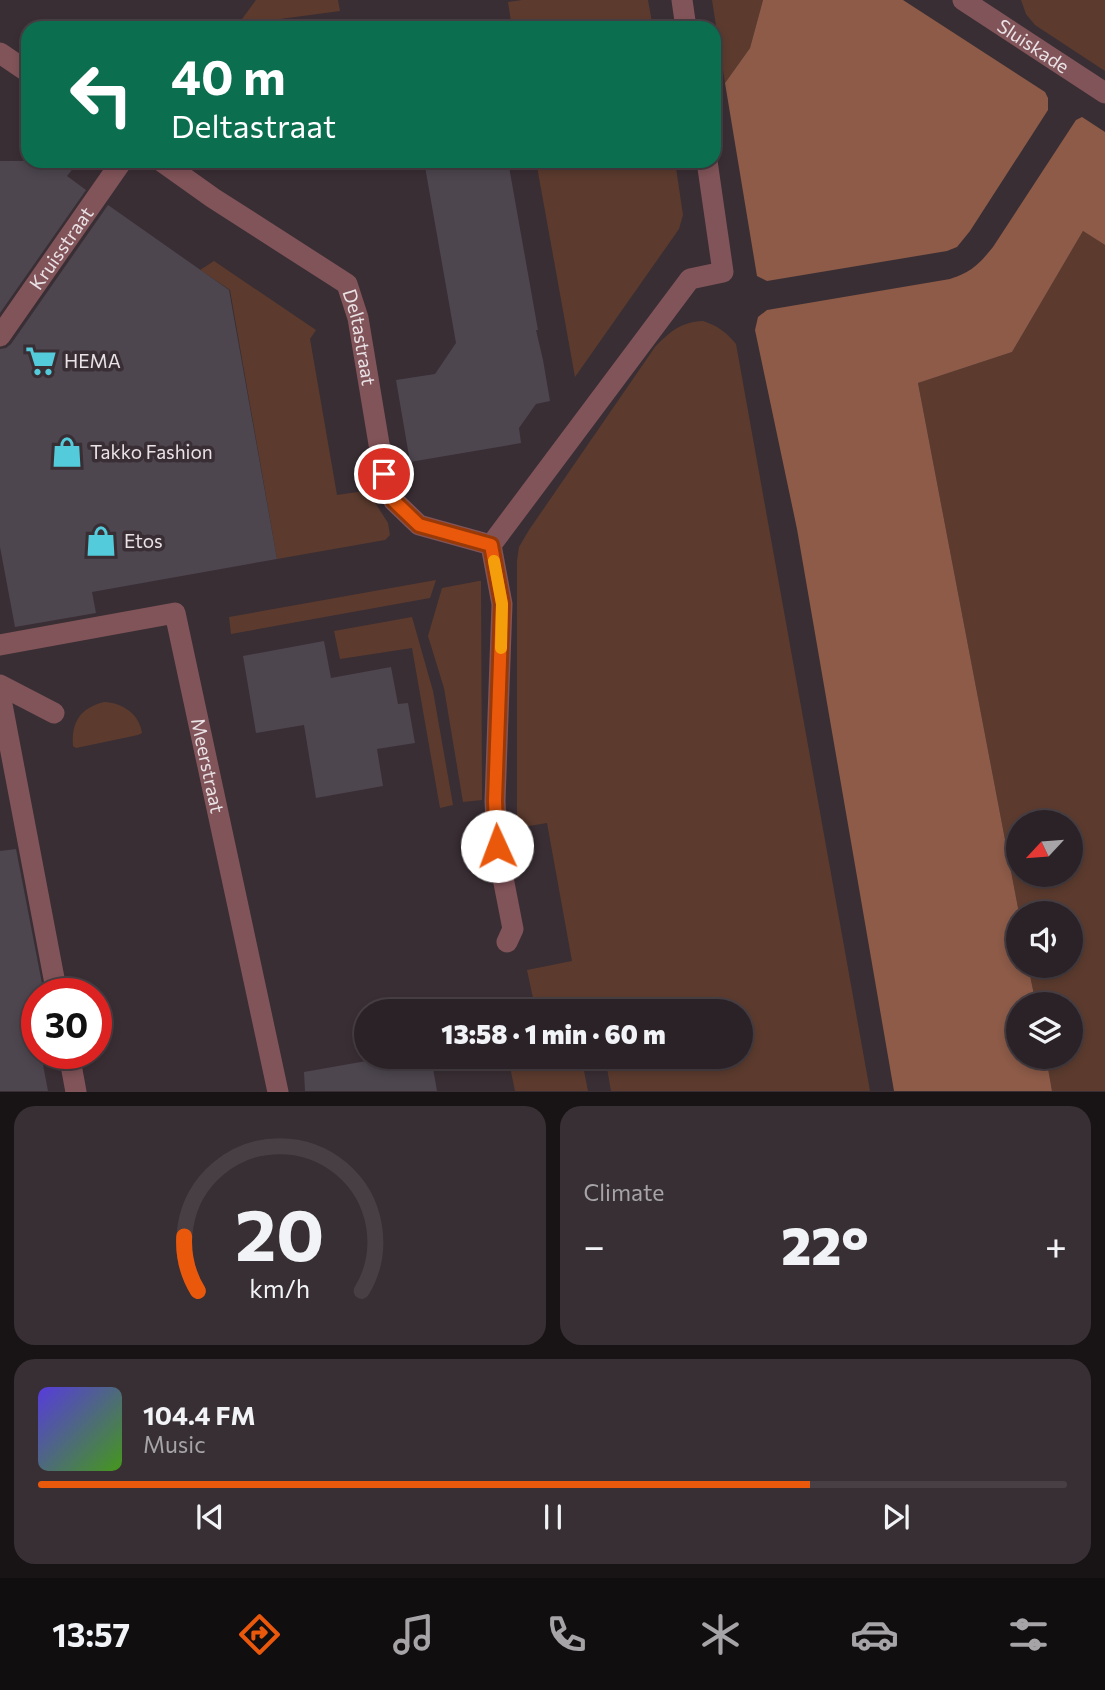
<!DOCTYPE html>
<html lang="en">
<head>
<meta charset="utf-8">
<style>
	:root { --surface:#2b2227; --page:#372f33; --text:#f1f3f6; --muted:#a6a4a7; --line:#473f44; --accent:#ea580c }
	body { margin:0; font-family:Commissioner,sans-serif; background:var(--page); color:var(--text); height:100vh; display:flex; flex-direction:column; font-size:26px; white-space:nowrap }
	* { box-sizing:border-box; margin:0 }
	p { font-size:23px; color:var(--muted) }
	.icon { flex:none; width:38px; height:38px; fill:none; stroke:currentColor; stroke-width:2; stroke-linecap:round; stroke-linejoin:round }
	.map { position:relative; height:1092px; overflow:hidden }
	.drawer { display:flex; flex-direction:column; gap:14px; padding:14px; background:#181315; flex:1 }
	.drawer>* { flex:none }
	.hud { position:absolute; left:21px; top:21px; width:700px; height:147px; border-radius:21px; box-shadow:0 4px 10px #0003,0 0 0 2px var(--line); background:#0b6e4f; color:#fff; overflow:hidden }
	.needle { width:46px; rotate:244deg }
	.fabs { position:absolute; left:1006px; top:810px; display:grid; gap:14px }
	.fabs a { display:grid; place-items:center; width:77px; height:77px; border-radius:50%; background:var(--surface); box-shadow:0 4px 10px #0003,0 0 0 2px var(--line); font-size:35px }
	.speed { position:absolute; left:21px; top:978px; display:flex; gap:14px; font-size:35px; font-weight:700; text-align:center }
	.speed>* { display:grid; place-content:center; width:91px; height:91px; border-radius:50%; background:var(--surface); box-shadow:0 4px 10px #0003,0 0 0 2px var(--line); line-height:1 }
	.speed .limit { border:10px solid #d22; background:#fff; color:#111 }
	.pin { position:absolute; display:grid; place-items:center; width:60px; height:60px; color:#fff; margin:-30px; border:4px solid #fff; border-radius:50%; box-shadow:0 2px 7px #0007 }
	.me { position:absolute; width:77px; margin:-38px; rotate:358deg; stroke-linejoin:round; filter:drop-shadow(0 0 5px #0008) }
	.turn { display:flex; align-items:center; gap:24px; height:147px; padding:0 35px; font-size:32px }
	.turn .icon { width:91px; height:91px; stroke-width:2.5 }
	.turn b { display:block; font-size:49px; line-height:60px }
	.big { font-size:52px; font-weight:800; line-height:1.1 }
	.drawer .widget { flex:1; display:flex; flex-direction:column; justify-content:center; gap:10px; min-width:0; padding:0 24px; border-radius:21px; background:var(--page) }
	.drawer .dial { align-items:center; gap:0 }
	.dial svg { height:182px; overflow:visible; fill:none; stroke:var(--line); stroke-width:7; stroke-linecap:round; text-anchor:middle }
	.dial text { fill:var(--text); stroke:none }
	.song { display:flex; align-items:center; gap:21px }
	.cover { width:84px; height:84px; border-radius:10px; background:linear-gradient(135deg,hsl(250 70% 55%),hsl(100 70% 35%)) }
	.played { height:7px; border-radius:4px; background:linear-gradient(90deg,var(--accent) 75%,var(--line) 75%) }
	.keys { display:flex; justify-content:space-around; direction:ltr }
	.heat { display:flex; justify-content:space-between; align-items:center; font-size:38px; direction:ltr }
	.drawer .tiles { flex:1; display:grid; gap:14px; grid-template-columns:1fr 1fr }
	.widget:last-child { grid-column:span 2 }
	.trip { position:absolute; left:354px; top:999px; width:399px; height:70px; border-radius:35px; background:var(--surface); box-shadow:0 4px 10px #0003,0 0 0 2px var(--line); font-weight:800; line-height:70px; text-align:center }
	.tabs { display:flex; height:112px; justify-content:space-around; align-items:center; background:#110e10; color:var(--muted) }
	.tabs .icon { width:49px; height:49px }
	.tabs .current { color:var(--accent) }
	.tabs b { font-size:32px; color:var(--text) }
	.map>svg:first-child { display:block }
	.green { fill:#5c3b2e; fill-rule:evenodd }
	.forest { fill:#8d5b48 }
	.building { fill:#4d464f }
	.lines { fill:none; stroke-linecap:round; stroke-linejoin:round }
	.minor { stroke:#815459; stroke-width:21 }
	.route-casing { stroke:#983908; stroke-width:18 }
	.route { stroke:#ea580c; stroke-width:12 }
	.slow { stroke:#f59e0b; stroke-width:12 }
	.labels { text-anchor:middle; stroke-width:7; stroke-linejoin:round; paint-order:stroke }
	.street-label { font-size:19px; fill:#e9e2e6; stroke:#392e34 }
	.poi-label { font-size:19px; fill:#e9e2e6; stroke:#392e34; text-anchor:start }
</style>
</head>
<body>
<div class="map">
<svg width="1105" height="1092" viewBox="0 0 1105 1092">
	<rect width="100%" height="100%" fill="#392e34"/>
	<g class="green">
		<polygon points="256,0 338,0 340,11 243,24 242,19"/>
		<polygon points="522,0 648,0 653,28 512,28 508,2"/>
		<polygon points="712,0 763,0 750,48 725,83"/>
		<polygon points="1021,0 1105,0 1105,71 1035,25 1026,14"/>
		<polygon points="536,161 675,161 683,215 679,229 575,377"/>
		<path d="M1083,231L1105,245V1091H1052L1046,1057H1071V1004H1036L1028,966H1071V914L1019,913L918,383L1012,352ZM1018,822H1071V875H1018Z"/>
		<polygon points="214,261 316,330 310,339 337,495 365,491 369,493 388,523 390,535 385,540 277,559 230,290 200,270"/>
		<path d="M703,321C718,326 726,332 736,344L870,1091H611L605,1057H740V1012L545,1011L533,998L527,970L572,961L547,823L517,828V561L519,547L529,530L655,347C670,332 680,322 703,321Z"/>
		<polygon points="436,580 430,598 231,634 229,617"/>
		<polygon points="479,581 481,581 482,800 463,802 444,688 428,636 442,588"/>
		<polygon points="412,617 433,691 453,805 440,808 412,648 340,659 334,631"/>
		<path d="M104,702C123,703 139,714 142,733L138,735L76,748L73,746C71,721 81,708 104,702Z"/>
		<polygon points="508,1057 565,1057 584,1071 588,1091 515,1091"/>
	</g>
	<g class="forest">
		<polygon points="763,0 903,0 1045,92 1048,98 1048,110 970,231 957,247 947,251 767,281 757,276 725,83 750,48"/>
		<path d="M1082,117L1105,132V245L1083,231L1012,352L918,383L1019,913L1018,966H1028L1036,1004H1018V1057H1046L1052,1091H894L797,529L755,330L758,317L767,310L950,279C972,272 979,264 993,247L1076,120Z"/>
	</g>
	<g class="building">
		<polygon points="0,161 79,161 67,176 86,190 0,313"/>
		<polygon points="424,161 508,161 538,330 536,330 543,360 550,401 536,404 519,428 521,443 410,462 396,380 435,374 456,343"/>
		<polygon points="108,205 229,290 277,559 92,592 96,613 15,627 0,547 0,349 6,348 11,344"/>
		<polygon points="324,641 331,678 391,667 398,704 408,703 415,743 377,749 383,786 316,798 304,725 256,733 243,656"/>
		<polygon points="16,849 44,994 31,994 37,1027 37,1054 41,1054 48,1091 0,1091 0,851"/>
		<polygon points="389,1057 431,1057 437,1091 305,1091 304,1072"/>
	</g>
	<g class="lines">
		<g class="minor">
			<polyline points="682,0 686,28"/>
			<path id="s1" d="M963,0L1105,93"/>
			<polyline points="0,53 28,72"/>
			<path id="s2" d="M161,161L213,198L347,284L358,318L384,474L394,501L419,525L491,545"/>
			<path id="s3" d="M0,336L122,161"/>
			<path id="s4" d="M0,645L175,613L278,1092"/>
			<polyline points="0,685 54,713"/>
			<polyline points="0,694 57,994"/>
			<polyline points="507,942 513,929 497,847 495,801 502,604 491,545 690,279 723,272 707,161"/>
			<polyline points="69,1054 76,1092"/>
		</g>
	</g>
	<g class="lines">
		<defs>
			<polyline id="route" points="384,474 394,501 419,525 491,545 502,604 495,801 497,846"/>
		</defs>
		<use href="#route" class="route-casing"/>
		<use href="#route" class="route"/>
		<polyline class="slow" points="494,561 502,604 501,648"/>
	</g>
	<defs>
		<symbol id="supermarket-bare" viewBox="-9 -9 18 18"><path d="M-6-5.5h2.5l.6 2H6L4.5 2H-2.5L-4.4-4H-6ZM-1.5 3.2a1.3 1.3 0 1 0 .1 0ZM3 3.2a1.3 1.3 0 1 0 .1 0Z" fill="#53cbda" stroke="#392e34" stroke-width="2.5" paint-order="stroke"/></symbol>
		<symbol id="shop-bare" viewBox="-9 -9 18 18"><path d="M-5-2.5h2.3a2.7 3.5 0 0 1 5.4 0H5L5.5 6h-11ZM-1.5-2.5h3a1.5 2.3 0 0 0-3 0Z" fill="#53cbda" stroke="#392e34" stroke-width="2.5" paint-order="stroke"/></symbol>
	</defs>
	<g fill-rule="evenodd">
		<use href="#supermarket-bare" x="19" y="339" width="44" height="44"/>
		<use href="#shop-bare" x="45" y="430" width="44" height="44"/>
		<use href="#shop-bare" x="79" y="519" width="44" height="44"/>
	</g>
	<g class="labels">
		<g class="street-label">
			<text dy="7" stroke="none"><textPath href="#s1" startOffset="84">Sluiskade</textPath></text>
			<text dy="7" stroke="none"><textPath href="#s3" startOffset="107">Kruisstraat</textPath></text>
			<text dy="7" stroke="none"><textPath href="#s2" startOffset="278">Deltastraat</textPath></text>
			<text dy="7" stroke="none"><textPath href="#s4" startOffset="334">Meerstraat</textPath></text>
		</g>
		<g class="poi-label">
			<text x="64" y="368">HEMA</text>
			<text x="90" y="459">Takko Fashion</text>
			<text x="124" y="548">Etos</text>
		</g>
	</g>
</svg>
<div class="fabs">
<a><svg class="needle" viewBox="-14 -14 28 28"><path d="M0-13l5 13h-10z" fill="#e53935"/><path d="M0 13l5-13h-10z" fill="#a6a4a7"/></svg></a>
<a><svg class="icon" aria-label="sound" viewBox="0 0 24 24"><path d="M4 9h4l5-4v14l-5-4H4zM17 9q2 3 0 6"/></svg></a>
<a><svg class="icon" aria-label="layers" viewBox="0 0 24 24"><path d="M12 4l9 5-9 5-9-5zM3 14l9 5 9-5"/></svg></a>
</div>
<div class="speed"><div class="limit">30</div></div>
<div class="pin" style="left:384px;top:474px;background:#d93025"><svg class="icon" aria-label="arrive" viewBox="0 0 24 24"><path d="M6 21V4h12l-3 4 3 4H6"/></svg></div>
<svg class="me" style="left:497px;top:846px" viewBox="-20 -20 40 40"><circle r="19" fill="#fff"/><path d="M0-13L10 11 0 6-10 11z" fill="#ea580c"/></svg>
<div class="trip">13:58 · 1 min · 60 m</div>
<div class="hud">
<div class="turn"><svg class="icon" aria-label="left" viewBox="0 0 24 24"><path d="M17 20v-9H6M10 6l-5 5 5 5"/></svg><div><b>40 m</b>Deltastraat</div></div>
</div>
</div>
<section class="drawer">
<div class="tiles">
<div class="widget dial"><svg viewBox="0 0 100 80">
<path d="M14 69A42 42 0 1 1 86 69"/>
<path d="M14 69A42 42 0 0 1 8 45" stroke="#ea580c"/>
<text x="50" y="56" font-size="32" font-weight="700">20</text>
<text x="50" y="72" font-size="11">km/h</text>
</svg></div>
<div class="widget"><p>Climate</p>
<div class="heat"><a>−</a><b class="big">22°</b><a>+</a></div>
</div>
<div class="widget">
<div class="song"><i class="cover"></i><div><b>104.4 FM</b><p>Music</p></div></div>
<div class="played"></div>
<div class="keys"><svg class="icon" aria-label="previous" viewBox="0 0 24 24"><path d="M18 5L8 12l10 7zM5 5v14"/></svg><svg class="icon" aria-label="pause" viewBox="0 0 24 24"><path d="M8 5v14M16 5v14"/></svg><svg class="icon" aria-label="next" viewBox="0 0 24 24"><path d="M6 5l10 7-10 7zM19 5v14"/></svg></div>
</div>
</div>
</section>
<nav class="tabs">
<b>13:57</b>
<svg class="icon current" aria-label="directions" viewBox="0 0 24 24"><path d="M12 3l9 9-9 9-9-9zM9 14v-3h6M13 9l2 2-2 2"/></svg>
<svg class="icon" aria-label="music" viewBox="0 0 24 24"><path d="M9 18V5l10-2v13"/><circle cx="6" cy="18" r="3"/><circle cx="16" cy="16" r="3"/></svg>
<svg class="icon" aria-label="phone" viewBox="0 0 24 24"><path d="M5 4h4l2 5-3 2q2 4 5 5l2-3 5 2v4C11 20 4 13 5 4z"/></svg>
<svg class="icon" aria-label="climate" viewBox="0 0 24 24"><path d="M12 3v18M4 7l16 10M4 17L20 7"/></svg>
<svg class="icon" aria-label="car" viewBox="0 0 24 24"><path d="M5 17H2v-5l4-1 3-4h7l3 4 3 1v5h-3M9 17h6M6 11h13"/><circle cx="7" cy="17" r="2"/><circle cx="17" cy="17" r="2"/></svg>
<svg class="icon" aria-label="filters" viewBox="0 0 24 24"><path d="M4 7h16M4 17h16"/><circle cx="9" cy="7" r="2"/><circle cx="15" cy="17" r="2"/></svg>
</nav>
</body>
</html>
